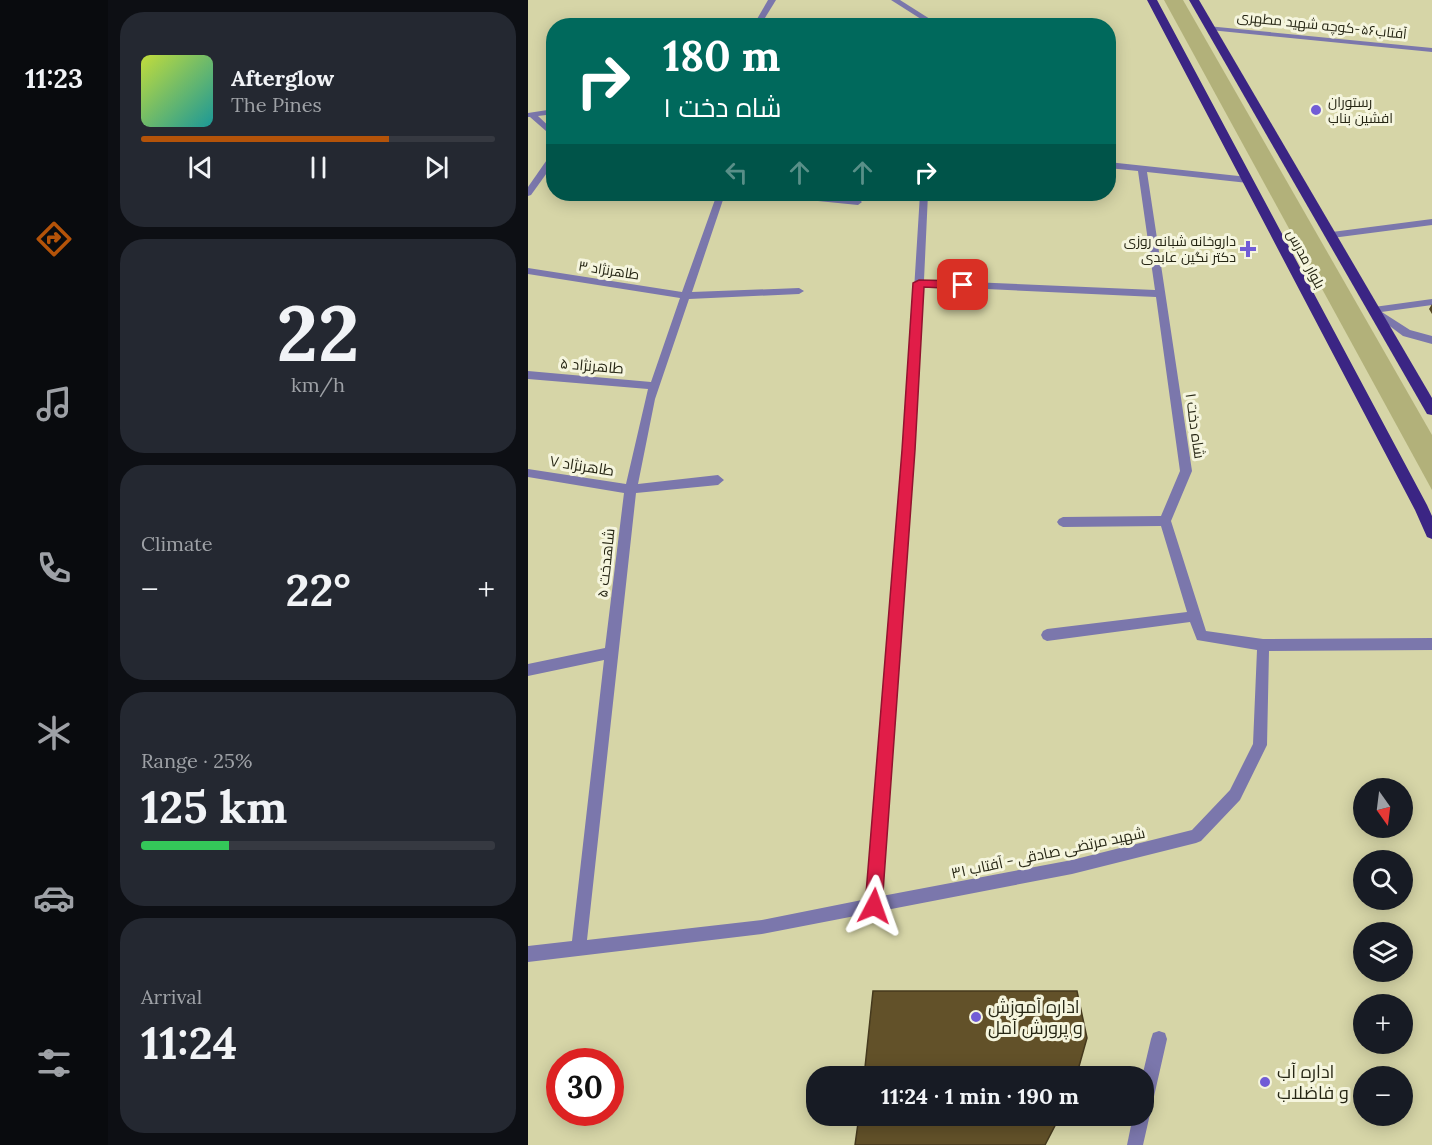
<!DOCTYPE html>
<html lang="en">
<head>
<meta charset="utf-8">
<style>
	:root { --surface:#171b24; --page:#242831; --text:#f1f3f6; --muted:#9ea1a6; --line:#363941; --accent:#b45309 }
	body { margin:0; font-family:Lora,Cairo,serif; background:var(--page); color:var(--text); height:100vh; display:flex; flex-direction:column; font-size:22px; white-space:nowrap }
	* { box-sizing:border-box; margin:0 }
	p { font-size:20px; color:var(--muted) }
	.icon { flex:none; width:33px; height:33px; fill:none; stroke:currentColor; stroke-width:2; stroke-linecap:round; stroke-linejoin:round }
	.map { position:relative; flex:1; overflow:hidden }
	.details { display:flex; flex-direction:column; gap:12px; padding:12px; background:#0d0f14; width:420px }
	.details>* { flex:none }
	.guide { position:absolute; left:18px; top:18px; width:570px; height:183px; border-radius:24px; box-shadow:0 3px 15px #0003; background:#00695c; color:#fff; overflow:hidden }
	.needle { width:39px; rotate:166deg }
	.tools { position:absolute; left:825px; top:778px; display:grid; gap:12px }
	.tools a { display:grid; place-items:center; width:60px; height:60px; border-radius:50%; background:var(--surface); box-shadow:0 3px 15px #0003; font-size:30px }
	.speed { position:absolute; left:18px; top:1048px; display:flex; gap:12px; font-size:30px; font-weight:700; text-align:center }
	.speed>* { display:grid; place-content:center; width:78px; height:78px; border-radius:50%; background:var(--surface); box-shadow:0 3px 15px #0003; line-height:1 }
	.speed .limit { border:9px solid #d22; background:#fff; color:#111 }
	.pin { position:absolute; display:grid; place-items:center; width:51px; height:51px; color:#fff; margin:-26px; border-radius:12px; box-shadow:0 3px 9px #0006 }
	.me { position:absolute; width:66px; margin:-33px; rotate:4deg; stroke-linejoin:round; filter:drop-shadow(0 0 4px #0008) }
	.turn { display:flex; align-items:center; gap:21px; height:126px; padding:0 18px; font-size:27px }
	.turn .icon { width:78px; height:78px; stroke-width:2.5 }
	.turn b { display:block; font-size:42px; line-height:51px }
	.lanes { display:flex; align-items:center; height:57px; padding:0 18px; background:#0003; justify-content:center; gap:30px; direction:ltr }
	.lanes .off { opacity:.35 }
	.big { font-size:45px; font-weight:700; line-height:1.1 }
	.details .tile { flex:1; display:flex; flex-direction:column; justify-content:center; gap:9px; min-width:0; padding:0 21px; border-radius:24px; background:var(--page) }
	.details .dial { align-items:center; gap:0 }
	.dial b { font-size:78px; line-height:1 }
	.song { display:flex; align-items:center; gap:18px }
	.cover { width:72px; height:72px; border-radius:9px; background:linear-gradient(135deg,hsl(70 70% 55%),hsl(180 70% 35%)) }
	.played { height:6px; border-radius:3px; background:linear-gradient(90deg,var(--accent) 70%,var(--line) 70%) }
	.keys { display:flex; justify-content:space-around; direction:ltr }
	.heat { display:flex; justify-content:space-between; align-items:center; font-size:33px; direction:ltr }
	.charge { height:9px; border-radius:4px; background:linear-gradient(90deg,#34c759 25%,var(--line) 0) }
	.trip { position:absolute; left:278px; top:1066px; width:348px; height:60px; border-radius:24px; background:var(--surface); box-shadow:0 3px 15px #0003; font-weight:700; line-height:60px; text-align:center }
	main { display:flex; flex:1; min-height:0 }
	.tabs { display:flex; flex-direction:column; width:108px; justify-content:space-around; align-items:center; background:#090b0e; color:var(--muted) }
	.tabs .icon { width:42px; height:42px }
	.tabs .on { color:var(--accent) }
	.tabs b { font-size:27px; color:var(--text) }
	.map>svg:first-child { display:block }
	.green { fill:#b2b17a }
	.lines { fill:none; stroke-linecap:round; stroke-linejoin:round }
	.service { fill:#7b77ac; fill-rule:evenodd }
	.minor { fill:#7b77ac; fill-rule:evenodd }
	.primary { fill:#3b2584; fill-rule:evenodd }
	.wall { fill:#544623 }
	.building { fill:#625129; stroke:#45391d; stroke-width:1.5 }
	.route { fill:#e11d48; stroke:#92132f; stroke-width:1.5 }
	.poi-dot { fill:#715cd6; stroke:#f5f5de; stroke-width:2 }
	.labels { text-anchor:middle; stroke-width:6; stroke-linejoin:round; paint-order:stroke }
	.far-street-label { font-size:14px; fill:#262614; stroke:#f5f5de }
	.far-poi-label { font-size:14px; fill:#262614; stroke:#f5f5de; text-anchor:start }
	.street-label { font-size:15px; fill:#262614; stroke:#f5f5de }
	.near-poi-label { font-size:18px; fill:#262614; stroke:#f5f5de; text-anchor:start }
</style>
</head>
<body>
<main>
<nav class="tabs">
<b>11:23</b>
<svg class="icon on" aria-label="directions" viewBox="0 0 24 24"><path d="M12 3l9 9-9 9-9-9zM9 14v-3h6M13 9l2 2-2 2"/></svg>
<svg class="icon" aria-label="music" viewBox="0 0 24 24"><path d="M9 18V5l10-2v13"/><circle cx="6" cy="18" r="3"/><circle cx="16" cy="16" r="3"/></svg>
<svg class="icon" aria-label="phone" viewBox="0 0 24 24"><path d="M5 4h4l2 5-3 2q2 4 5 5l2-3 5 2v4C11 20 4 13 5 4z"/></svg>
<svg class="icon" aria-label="climate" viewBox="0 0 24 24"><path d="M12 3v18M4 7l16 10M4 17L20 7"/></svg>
<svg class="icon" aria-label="car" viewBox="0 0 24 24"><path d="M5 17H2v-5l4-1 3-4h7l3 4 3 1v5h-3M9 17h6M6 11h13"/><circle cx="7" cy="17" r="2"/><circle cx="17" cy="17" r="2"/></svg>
<svg class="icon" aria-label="filters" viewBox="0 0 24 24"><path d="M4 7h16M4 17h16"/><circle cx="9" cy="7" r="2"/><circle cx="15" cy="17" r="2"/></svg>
</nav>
<section class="details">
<div class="tile">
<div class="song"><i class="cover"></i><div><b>Afterglow</b><p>The Pines</p></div></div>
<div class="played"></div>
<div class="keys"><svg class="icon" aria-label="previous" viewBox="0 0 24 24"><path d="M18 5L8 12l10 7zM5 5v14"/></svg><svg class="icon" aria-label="pause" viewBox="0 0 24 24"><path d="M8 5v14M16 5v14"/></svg><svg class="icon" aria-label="next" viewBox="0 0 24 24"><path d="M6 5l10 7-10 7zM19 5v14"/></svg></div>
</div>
<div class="tile dial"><b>22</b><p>km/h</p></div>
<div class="tile"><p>Climate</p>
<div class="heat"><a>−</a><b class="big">22°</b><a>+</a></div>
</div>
<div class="tile"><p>Range · 25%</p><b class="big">125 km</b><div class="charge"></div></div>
<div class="tile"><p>Arrival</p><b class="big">11:24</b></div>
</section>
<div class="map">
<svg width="904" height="1145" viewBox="0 0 904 1145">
	<rect width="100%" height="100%" fill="#d6d5a7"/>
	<polygon class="green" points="636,0 655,0 904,435 904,490"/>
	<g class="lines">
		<polygon class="service" points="846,307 882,330 904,336 904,344 875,336 843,312 843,308"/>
		<g class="minor">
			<polygon points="240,0 248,0 232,26 225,26"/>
			<polygon points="363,0 372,0 413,26 404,26"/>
			<polygon points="679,26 904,48 904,52 682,30 679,30"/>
			<polygon points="26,109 26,114 10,116 26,131 26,138 2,117 0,117 0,113"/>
			<polygon points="23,154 26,154 26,163 3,195 0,196 0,187"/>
			<path d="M580,162L720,177L724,180L720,183L619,172L664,471L643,521L678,631L735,639L904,638V650L741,651L739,745L712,800L673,841L668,843L544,874L234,934L0,962V946L44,941L76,660L0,676V664L77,648L96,493L0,477V469L98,484L120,389L0,379V371L123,382L152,298L0,274V268L154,292L189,194H197L164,292L271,288L276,291L271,294L161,299L127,399L110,484L190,475L196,480L190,485L108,493L59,940L234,920L339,899L376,450L392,194H400L396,280L627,290L610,171L580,168ZM395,286L628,297L652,471L633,516L535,517L531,519L529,522L531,525L535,527L633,526L659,612L519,629L515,631L513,635L515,639L519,641L662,622L669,640L729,650L725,744L702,790L664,830L544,860L354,896L386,450Z"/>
			<polygon points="246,194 273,194 330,199 334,202 330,205 250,197"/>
			<polygon points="904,219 904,225 804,238 799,235 804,232"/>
			<polygon points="904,299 904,305 846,313 841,310 846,307"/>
			<polygon points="631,1031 637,1033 639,1039 615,1145 599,1145 605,1116 615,1116 614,1077 623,1039 625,1033"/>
		</g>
		<g class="primary">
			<polygon points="619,0 629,0 899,505 904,516 904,539 899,537 887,510"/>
			<polygon points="661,0 671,0 904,398 904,415 899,414"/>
		</g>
	</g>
	<polygon class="wall" points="904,304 904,314 901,309"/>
	<g class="building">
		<polygon points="345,991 549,991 559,1038 548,1077 336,1077"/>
		<polygon points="331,1116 532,1116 517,1145 327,1145"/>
	</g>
	<polygon class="route" points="391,280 435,281 440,285 435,289 396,287 387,450 354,906 352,911 346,914 340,911 337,906 374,450 385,283"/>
	<g class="poi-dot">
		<circle cx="788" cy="110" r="6"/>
		<path d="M717 240h6v6h6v6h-6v6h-6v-6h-6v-6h6z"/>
		<circle cx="448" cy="1017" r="6"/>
		<circle cx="737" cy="1082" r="6"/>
	</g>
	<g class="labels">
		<g class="far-street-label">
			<text transform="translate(794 25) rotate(6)" y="5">آفتاب۵۶-كوچه شهيد مطهری</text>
			<text transform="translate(778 259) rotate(62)" y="5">بلوار مدرس</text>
			<text transform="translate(81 270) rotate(9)" y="5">طاهرنژاد ۳</text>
		</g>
		<g class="far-poi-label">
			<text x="800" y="107">رستوران<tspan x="800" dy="16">افشین بناب</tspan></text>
			<text x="708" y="246" text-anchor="end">داروخانه شبانه روزی<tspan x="708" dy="16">دکتر نگین عابدی</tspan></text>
		</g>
		<g class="street-label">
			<text transform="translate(64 366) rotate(5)" y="5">طاهرنژاد ۵</text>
			<text transform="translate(667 426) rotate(82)" y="5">شاه دخت ۱</text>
			<text transform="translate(54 466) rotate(9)" y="5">طاهرنژاد ۷</text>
			<text transform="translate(78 563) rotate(-84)" y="5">شاهدخت ۵</text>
			<text transform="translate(520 853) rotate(-12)" y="5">شهید مرتضی صادقی - آفتاب ۳۱</text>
		</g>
		<g class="near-poi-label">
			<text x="460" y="1013">اداره آموزش<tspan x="460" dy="21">و پرورش آمل</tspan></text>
			<text x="749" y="1078">اداره آب<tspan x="749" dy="21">و فاضلاب</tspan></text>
		</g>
	</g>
</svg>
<div class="tools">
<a><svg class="needle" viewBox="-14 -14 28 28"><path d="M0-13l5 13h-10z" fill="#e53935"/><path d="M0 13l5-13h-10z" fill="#9ea1a6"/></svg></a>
<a><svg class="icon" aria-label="search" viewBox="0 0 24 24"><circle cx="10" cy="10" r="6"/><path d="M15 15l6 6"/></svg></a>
<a><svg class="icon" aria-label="layers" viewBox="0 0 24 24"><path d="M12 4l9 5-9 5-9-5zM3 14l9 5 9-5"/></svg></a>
<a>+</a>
<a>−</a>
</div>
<div class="speed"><div class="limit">30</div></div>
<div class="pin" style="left:435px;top:285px;background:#d93025"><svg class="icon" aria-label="arrive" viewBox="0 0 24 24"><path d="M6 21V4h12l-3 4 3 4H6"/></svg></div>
<svg class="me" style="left:346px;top:906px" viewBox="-20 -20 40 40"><path d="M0-17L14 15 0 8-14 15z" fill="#e11d48" stroke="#fff" stroke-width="4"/></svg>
<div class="trip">11:24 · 1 min · 190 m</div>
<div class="guide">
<div class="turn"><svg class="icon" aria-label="right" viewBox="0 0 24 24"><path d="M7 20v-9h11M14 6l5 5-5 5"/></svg><div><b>180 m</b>شاه دخت ۱</div></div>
<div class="lanes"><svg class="icon off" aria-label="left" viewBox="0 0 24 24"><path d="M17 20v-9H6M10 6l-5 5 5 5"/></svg><svg class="icon off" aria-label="ahead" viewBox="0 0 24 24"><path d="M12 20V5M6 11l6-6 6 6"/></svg><svg class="icon off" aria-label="ahead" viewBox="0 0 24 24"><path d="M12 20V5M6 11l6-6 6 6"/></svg><svg class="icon" aria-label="right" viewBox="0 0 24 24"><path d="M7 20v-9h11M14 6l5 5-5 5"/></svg></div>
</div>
</div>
</main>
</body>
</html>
